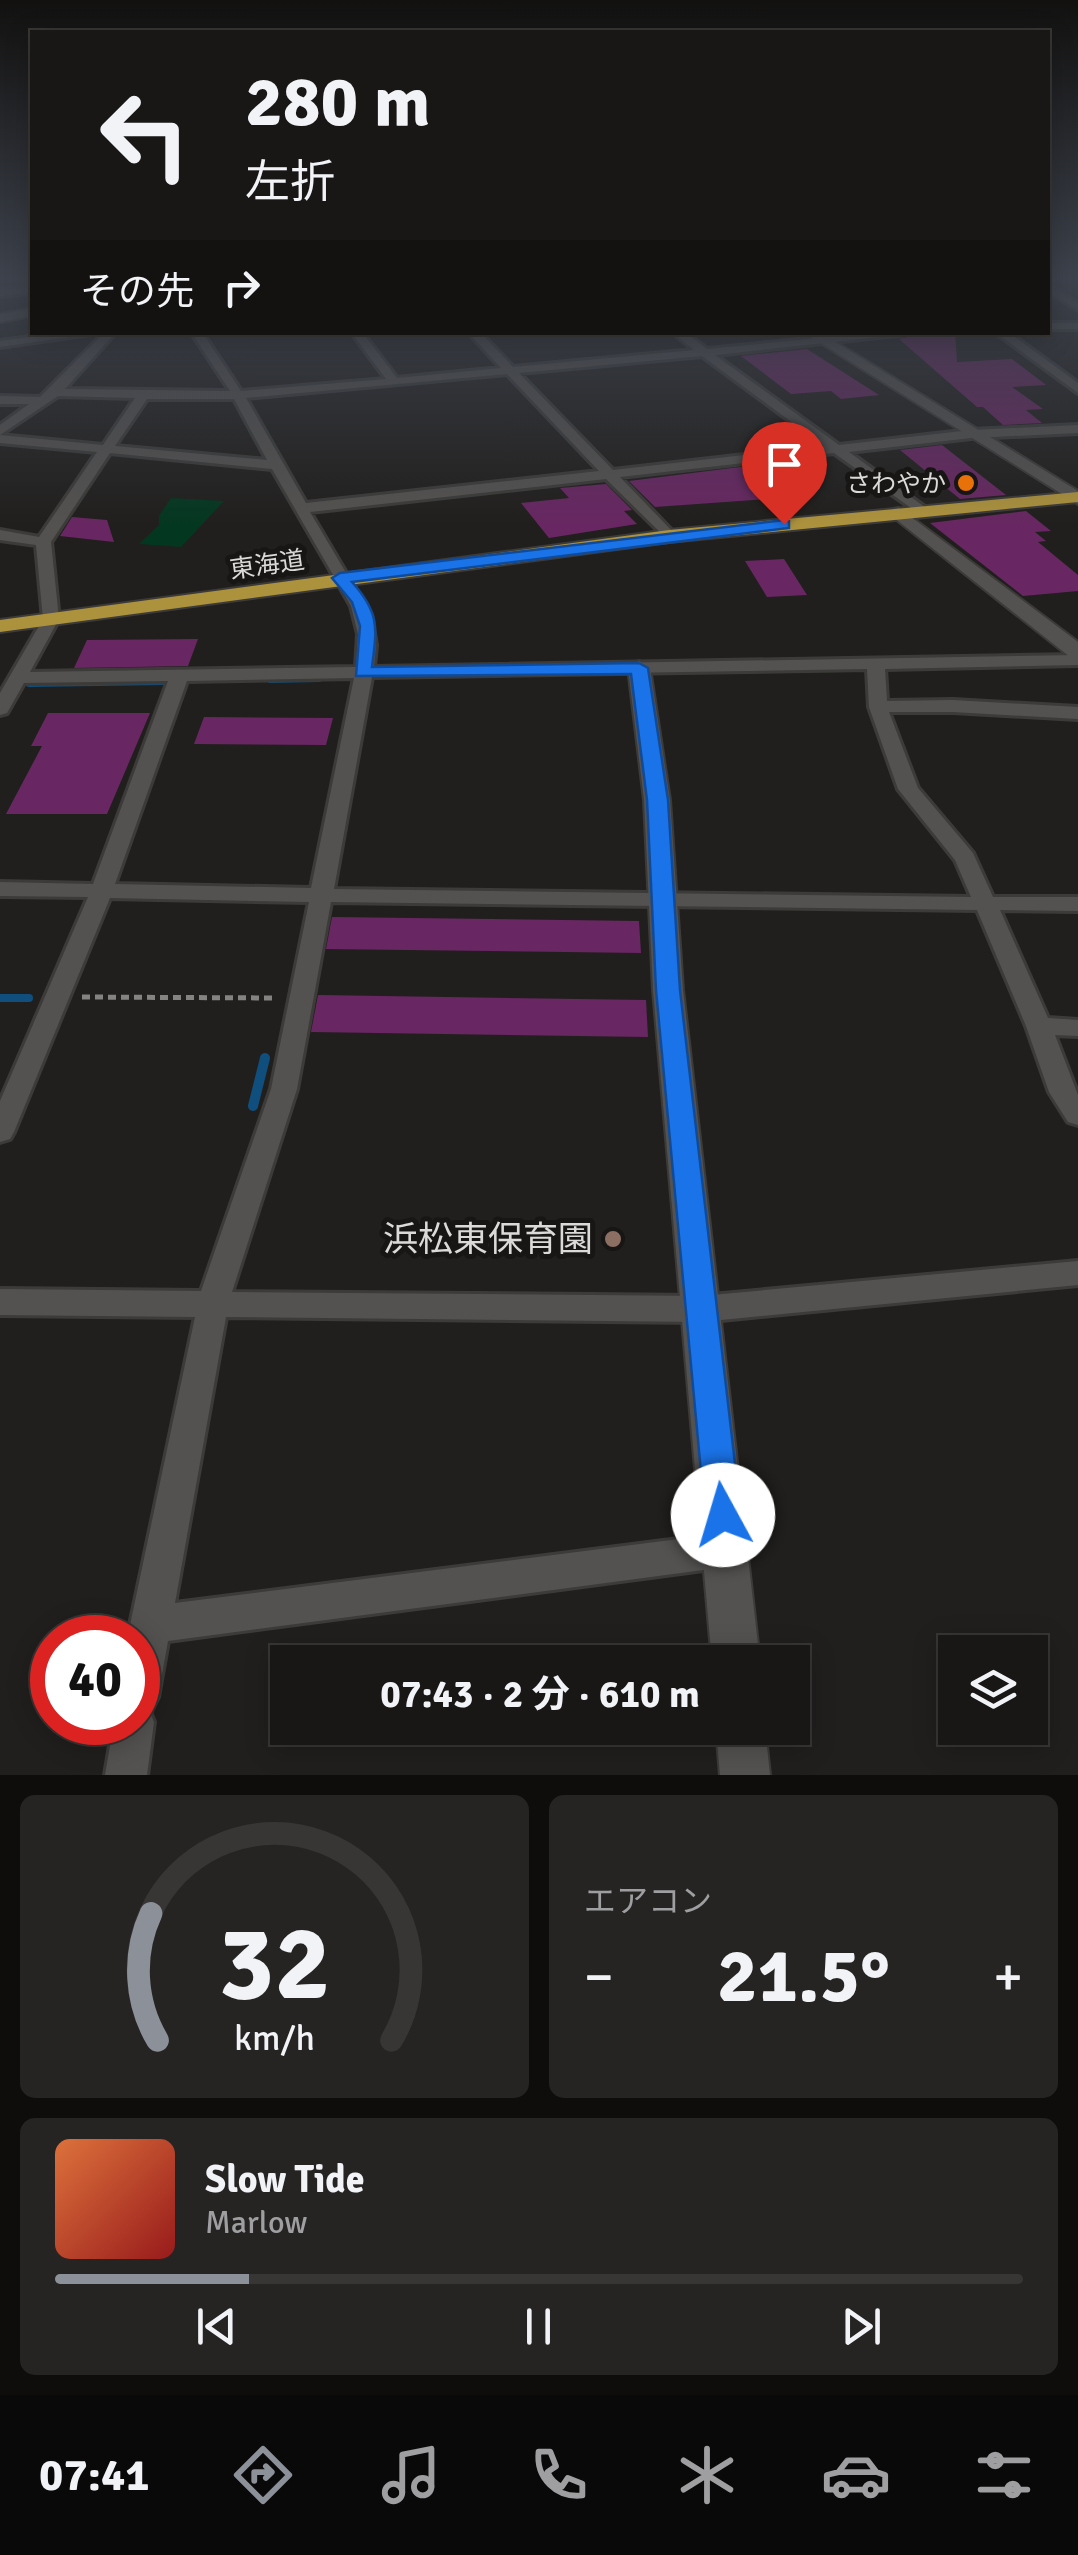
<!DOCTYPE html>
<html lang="ja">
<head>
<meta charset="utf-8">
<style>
	:root { --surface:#191716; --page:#262423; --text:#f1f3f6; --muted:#9f9fa1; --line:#373635; --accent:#8c9099 }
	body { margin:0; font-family:Signika,"Noto Sans JP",sans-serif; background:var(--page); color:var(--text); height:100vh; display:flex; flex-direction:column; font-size:38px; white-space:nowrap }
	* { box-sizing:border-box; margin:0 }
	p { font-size:32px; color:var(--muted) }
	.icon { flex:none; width:55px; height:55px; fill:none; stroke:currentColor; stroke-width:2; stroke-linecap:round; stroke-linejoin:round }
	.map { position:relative; height:1775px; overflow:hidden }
	.side { display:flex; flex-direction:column; gap:20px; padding:20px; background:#0e0d0c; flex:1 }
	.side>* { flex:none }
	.banner { position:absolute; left:30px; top:30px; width:1020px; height:305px; border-radius:0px; box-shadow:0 5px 25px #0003,0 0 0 2px var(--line); background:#191716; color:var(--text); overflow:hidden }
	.buttons { position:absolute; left:938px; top:1635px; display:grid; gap:20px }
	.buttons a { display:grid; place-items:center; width:110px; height:110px; border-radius:0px; background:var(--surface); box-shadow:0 5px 25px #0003,0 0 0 2px var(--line); font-size:50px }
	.speed { position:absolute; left:30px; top:1615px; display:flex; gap:20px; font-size:50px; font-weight:700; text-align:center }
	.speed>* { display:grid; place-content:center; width:130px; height:130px; border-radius:50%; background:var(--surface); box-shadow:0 5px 25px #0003,0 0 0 2px var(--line); line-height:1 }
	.speed .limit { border:15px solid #d22; background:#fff; color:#111 }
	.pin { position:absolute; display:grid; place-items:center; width:85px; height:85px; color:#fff; margin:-102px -42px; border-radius:50% 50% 50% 0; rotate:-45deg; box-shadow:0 0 10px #0007 }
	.pin .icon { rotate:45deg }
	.me { position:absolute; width:110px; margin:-55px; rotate:354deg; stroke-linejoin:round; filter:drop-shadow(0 0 8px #0008) }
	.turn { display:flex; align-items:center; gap:35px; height:210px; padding:0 50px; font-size:45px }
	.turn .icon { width:130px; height:130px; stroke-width:2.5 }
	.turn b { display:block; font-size:70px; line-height:85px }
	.then { display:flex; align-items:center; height:95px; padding:0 50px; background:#0003; gap:20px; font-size:38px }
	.big { font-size:75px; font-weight:700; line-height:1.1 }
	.side .widget { flex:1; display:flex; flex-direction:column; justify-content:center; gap:15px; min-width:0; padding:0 35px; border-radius:15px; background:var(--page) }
	.side .dial { align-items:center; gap:0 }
	.dial svg { height:260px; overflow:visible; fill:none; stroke:var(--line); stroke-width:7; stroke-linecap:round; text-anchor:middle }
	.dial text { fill:var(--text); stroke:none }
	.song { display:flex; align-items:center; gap:30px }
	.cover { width:120px; height:120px; border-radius:15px; background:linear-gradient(135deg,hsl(20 70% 55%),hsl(0 70% 35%)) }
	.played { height:10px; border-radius:5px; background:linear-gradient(90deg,var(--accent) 20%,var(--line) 20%) }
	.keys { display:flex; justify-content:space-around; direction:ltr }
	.heat { display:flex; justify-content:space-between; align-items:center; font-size:55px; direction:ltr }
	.side .tiles { flex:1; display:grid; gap:20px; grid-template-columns:1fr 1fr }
	.widget:last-child { grid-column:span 2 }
	.trip { position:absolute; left:270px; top:1645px; width:540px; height:100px; border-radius:0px; background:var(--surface); box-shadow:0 5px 25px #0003,0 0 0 2px var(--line); font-weight:700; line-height:100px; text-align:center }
	.dock { display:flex; height:160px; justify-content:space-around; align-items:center; background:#0a0909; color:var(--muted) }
	.dock .icon { width:70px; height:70px }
	.dock .active { color:var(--accent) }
	.dock b { font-size:45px; color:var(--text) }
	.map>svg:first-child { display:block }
	.green { fill:#043720 }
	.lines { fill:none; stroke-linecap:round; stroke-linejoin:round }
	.stream-far3 { stroke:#104f7d; stroke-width:4 }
	.stream-far2 { stroke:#104f7d; stroke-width:6 }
	.stream-far1 { stroke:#104f7d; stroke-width:8 }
	.stream { stroke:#104f7d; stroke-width:10 }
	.building { fill:#682762 }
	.minor-casing { stroke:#3c3b39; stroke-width:6 }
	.tertiary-casing { stroke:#3c3b39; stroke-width:4 }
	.secondary-casing { stroke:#3c3b39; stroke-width:4 }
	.trunk-casing { stroke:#3c3b39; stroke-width:4 }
	.path { stroke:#858381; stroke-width:5; stroke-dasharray:8 5; stroke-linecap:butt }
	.minor { fill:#545250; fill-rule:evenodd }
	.tertiary { fill:#545250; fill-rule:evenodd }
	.secondary { fill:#545250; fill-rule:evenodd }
	.trunk { fill:#ad923d; fill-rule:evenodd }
	.route { fill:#1a73e8; stroke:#114b97; stroke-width:2.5 }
	.food-dot { fill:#e8710a; stroke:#171614; stroke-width:4 }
	.education-dot { fill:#8d6e63; stroke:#171614; stroke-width:4 }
	.labels { text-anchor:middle; stroke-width:10; stroke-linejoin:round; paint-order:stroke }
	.far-poi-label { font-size:25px; fill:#dcdad9; stroke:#171614; text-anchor:end }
	.far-street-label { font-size:25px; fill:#dcdad9; stroke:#171614 }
	.near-poi-label { font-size:35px; fill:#dcdad9; stroke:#171614; text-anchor:end }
</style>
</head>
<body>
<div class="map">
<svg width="1078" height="1775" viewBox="0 0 1078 1775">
	<rect width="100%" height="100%" fill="#211f1d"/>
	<polygon class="green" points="171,498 224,501 181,547 139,544 159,525 159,516"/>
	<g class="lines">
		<polyline class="stream-far3" points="1048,280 1078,279"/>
		<g class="stream-far2">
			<polyline points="270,680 319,679"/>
			<polyline points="29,684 163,682"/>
		</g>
		<polyline class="stream-far1" points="0,998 29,998"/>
		<polyline class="stream" points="253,1106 265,1058"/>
	</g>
	<g class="building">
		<polygon points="928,332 955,332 957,362 1012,359 1046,385 1012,387 1043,409 1026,410 1042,423 1003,425 983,407 977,407 899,339"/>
		<polygon points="807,349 879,395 841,399 831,391 791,394 741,356"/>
		<polygon points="942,445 1006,495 960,499 900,450"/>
		<polygon points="740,467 778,468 804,502 769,504 766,499 655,507 629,481"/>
		<polygon points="606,484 632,510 624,511 637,524 549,538 521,503 569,498 560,488"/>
		<polygon points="1026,511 1051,531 1035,532 1046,541 1038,542 1078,575 1078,591 1023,596 930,523"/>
		<polygon points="72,517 107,520 114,542 60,536"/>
		<polygon points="784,559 807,595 767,597 745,561"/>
		<polygon points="198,639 188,666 74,668 87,640"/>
		<polygon points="48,713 150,713 107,814 6,814 42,746 31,746"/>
		<polygon points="204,717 333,718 326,745 194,744"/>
		<polygon points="332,917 639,921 641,953 326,949"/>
		<polygon points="318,995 646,1000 648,1037 311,1032"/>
	</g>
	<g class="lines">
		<defs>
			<g id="minor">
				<polygon points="18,277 28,277 32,293 0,296 0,290 23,288"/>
				<polygon points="1048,285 1078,303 1078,310 1048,292"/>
				<rect x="1048" y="323" width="30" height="6"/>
				<polygon points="68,332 104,332 0,347 0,341"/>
				<path d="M105,332H116L65,389L230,391L191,332H202L241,391L386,379L351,332H362L397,378L501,368L468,332H480L513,367L694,350L672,332H685L707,349L880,332H925L715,355L839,445L971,430L1078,425V433L971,438L849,452L926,508V514L921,515L834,453L620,477L674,533V539L669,541L606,479L310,512L371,615L376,645L374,667L1078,655V665L885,669L887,701L953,700L1078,707V719L953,712H889L918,788L973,853L993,897H1078V911L1000,910L1048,1018L1078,1020V1036L1055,1035L1078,1095V1125L1068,1122L1049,1092L1026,1026L977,910L331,902L297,1089L232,1292L701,1296L1078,1261V1285L701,1322L226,1317L175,1603L726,1533L739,1538L744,1550L739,1562L726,1567L168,1641L158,1697L150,1712L154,1722L147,1775H105L114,1722H138V1638H130V1625L195,1317L0,1315V1289L201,1291L271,1089L309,902L110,898L14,1132L10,1139L0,1142V1101L88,897L0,896V882L93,884L168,681L24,683L7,713L0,715V693L43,619L36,545L0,540V530L39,537L97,452L0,443V435L103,445L135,398L58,396L0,435V425L29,404H0V396L40,397ZM702,356L824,446L613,470L519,373ZM507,374L599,471L306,503L246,398ZM147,399H234L267,460L115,446ZM110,453L272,469L351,606L358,634L356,667L30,672L59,619L51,542ZM867,669L869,707L898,789L955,860L971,897L334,889L372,677ZM354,678L311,888L115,884L187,681Z"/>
				<polygon points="995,332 1008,332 1078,383 1078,393"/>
			</g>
			<g id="tertiary">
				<polygon points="899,508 1078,642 1078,658 1070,657 893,517 893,509"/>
				<polygon points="639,661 650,668 670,800 683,990 760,1662 712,1662 653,990 644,800 628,668"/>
				<polygon points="716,1728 765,1728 770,1775 720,1775"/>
			</g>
			<g id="secondary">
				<polygon points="32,308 32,316 0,322 0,314"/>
				<polygon points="803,332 819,332 1078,491 1078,504"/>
			</g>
			<polygon id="trunk" points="1078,492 1078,502 669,542 0,632 0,620 669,530"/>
		</defs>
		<use href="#minor" class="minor-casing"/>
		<use href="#tertiary" class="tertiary-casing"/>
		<use href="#secondary" class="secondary-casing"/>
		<use href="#trunk" class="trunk-casing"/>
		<polyline class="path" points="82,997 276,998"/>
		<use href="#minor" class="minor"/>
		<use href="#tertiary" class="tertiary"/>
		<use href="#secondary" class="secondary"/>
		<use href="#trunk" class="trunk"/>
	</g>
	<linearGradient id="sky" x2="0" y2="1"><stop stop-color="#121110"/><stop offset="0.53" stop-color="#3d424c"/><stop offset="1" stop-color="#3d424c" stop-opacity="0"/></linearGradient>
	<rect width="1078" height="525" fill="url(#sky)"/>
	<path class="route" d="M784,520L789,521V528L352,582C380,613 377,628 372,667L639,663L648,668L668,800L680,990L741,1515L736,1527L723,1532L710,1527L705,1515L656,990L647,800L631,674L356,676L360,626L352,602L332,578L340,573Z"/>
	<circle class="food-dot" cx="966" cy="483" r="10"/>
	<circle class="education-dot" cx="613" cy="1239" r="10"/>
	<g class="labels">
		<g class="far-poi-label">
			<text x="946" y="492">さわやか</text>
		</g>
		<g class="far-street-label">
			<text transform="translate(267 564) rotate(-8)" y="9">東海道</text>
		</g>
		<g class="near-poi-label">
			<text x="593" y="1251">浜松東保育園</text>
		</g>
	</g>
</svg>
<div class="buttons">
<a><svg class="icon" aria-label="layers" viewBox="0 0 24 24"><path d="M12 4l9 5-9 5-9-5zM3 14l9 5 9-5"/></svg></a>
</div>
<div class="speed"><div class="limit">40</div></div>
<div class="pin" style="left:784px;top:524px;background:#d93025"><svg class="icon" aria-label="arrive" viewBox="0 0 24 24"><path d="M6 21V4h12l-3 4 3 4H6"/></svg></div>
<svg class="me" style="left:723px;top:1515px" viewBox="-20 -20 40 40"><circle r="19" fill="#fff"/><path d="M0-13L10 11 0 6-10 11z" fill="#1a73e8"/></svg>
<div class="trip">07:43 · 2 分 · 610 m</div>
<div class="banner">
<div class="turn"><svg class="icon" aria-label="left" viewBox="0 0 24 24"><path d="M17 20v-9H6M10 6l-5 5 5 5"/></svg><div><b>280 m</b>左折</div></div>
<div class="then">その先<svg class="icon" aria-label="right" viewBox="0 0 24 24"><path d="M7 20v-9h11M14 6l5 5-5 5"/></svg></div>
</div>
</div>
<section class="side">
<div class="tiles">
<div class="widget dial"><svg viewBox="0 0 100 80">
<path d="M14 69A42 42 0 1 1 86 69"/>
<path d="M14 69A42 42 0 0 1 12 30" stroke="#8c9099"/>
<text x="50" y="56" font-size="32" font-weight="700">32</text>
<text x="50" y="72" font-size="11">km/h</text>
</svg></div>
<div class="widget"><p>エアコン</p>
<div class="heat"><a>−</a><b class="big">21.5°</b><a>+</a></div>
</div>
<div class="widget">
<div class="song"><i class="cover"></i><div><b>Slow Tide</b><p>Marlow</p></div></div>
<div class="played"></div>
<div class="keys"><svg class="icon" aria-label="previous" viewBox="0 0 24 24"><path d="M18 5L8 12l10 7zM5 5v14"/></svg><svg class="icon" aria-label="pause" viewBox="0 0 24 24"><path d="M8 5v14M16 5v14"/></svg><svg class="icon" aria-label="next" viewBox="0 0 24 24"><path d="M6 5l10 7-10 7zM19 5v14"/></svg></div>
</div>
</div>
</section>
<nav class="dock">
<b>07:41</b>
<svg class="icon active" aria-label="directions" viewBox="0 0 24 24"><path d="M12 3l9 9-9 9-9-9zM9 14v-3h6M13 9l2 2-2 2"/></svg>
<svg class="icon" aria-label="music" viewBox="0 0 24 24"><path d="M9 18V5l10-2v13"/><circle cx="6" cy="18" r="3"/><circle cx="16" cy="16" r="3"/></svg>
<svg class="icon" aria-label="phone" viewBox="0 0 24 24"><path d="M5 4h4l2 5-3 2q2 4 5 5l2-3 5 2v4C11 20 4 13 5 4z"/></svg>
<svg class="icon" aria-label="climate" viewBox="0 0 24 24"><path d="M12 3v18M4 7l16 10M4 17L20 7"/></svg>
<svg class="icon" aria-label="car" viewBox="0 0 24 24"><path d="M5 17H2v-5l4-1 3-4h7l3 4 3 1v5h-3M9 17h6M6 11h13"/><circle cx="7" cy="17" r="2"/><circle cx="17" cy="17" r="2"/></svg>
<svg class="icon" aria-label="filters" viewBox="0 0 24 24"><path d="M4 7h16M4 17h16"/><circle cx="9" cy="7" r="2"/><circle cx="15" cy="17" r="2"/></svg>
</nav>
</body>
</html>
